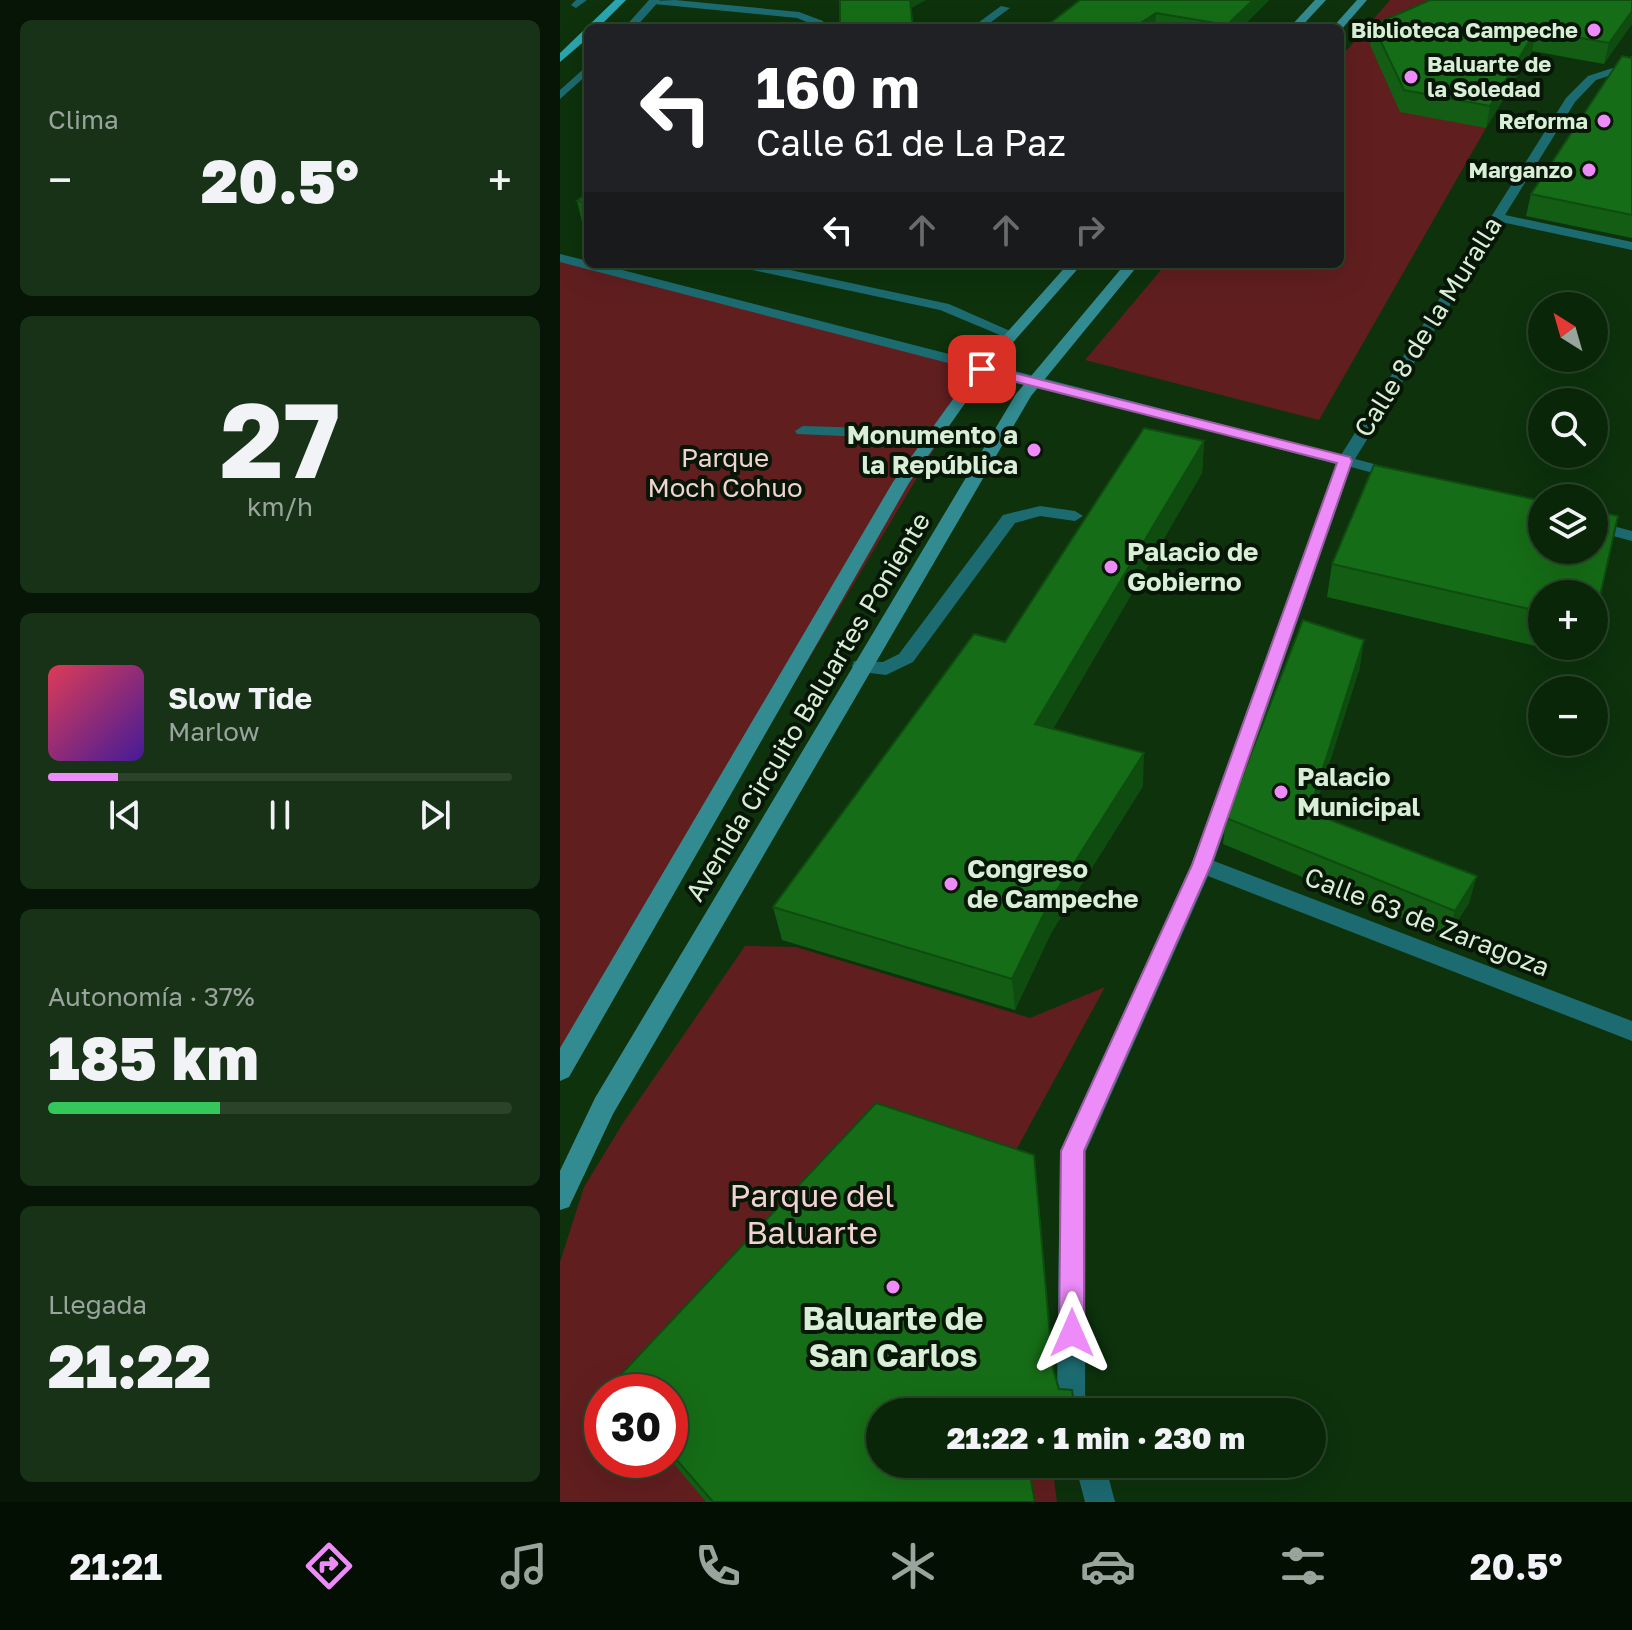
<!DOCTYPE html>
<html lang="es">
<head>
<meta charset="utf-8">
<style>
	:root { --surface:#0a2609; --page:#183217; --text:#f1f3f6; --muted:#99a59c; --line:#2a432a; --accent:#ed8cf9 }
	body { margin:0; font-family:"Golos Text",sans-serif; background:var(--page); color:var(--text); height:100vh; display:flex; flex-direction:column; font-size:30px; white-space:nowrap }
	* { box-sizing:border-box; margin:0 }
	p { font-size:26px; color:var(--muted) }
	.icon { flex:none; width:44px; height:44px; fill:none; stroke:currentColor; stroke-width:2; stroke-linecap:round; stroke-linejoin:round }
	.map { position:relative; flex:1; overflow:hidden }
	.sheet { display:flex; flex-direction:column; gap:20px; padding:20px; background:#061505; width:560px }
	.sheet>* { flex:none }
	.banner { position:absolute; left:24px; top:24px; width:760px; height:244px; border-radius:12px; box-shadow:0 8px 32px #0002,0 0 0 2px var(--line); background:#202124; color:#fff; overflow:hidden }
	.needle { width:52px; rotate:323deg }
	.tools { position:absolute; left:968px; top:292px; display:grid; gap:16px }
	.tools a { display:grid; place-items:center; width:80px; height:80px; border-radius:50%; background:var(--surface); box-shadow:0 8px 32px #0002,0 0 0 2px var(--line); font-size:40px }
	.speed { position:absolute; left:24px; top:1374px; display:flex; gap:16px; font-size:40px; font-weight:700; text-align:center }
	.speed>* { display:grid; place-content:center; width:104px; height:104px; border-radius:50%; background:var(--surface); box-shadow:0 8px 32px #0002,0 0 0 2px var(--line); line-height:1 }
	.speed .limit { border:12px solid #d22; background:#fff; color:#111 }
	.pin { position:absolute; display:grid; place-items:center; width:68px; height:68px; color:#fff; margin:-34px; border-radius:16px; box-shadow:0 4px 12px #0006 }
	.me { position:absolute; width:88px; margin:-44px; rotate:0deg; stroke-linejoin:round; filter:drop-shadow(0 0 6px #0008) }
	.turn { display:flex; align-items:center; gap:28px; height:168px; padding:0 40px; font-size:36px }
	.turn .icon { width:104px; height:104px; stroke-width:2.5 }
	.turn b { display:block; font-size:56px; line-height:68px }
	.lanes { display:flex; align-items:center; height:76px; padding:0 40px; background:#0003; justify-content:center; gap:40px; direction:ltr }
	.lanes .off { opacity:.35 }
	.big { font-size:60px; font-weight:800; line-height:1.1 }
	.sheet .widget { flex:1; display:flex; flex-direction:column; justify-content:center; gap:12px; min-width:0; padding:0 28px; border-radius:12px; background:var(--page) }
	.sheet .dial { align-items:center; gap:0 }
	.dial b { font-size:104px; line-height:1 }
	.song { display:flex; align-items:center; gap:24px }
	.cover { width:96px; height:96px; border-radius:12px; background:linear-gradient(135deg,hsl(350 70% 55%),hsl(260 70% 35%)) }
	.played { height:8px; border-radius:4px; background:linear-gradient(90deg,var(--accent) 15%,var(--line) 15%) }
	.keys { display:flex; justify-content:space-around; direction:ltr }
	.heat { display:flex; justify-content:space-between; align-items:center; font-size:44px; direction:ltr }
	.charge { height:12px; border-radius:6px; background:linear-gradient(90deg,#34c759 37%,var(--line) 0) }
	.trip { position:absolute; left:306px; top:1398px; width:460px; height:80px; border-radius:40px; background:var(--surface); box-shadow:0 8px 32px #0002,0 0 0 2px var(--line); font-weight:800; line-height:80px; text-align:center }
	.dock { display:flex; height:128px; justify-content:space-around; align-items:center; background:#040f04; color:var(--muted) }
	.dock .icon { width:56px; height:56px }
	.dock .current { color:var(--accent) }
	.dock b { font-size:36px; color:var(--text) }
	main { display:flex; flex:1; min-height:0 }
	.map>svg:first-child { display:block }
	.green { fill:#611e1f; fill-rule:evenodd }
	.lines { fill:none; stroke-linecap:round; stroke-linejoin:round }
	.lane { fill:#1c6b71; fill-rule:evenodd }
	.street { fill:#1c6b71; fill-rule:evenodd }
	.secondary { fill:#338b92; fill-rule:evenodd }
	.primary { fill:#2aa6b0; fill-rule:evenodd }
	.wall { fill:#135e14 }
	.shaded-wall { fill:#0f4c10 }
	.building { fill:#166d17; stroke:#0f4c10; stroke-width:2 }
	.route { fill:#ed8cf9; stroke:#9a5ba2; stroke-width:2 }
	.poi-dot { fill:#ed8cf9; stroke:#071606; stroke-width:3 }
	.labels { text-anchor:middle; stroke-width:8; stroke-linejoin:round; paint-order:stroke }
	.far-poi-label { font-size:22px; font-weight:bold; fill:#d9eed7; stroke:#071606; text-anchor:end }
	.street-label { font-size:26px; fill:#d9eed7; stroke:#071606 }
	.poi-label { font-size:26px; font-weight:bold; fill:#d9eed7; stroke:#071606; text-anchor:start }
	.park-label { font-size:26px; fill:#f2d3d1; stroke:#071606 }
	.near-park-label { font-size:32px; fill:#f2d3d1; stroke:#071606 }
	.near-poi-label { font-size:32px; font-weight:bold; fill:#d9eed7; stroke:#071606 }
</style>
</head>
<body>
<main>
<section class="sheet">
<div class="widget"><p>Clima</p>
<div class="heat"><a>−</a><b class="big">20.5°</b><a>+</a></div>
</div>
<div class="widget dial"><b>27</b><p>km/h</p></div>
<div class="widget">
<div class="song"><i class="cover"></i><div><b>Slow Tide</b><p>Marlow</p></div></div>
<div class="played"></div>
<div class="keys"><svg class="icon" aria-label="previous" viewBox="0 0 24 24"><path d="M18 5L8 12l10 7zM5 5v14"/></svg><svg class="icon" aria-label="pause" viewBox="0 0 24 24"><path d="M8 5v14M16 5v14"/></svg><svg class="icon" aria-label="next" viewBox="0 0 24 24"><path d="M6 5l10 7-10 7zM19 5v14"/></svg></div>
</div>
<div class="widget"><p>Autonomía · 37%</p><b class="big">185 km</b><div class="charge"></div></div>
<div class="widget"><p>Llegada</p><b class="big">21:22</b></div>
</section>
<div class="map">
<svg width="1072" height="1502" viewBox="0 0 1072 1502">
	<rect width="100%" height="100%" fill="#0d320c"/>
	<g class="green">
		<polygon points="830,0 1022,0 979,14 926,128 759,420 525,360 606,264 780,264 780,58"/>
		<polygon points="0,258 422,369 0,1076"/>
		<path d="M185,946L236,947L470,1018L545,987L455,1152L320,1412V1464H492L497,1502H0V1262L24,1187L63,1123ZM42,1392H110V1460H42Z"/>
	</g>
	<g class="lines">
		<g class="lane">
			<polygon points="16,0 27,0 16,8 11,5"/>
			<polygon points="115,0 239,12 263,21 265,28 255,28 254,25 237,18 94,4 89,1"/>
			<polygon points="441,6 450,8 423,28 411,28"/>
			<polygon points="176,264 202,264 389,304 459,335 452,339 447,338 380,310 183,268"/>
			<polygon points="243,426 375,430 383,435 375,440 237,434 235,431"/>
			<polygon points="480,506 515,511 523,516 515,521 480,516 455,523 353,662 326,675 294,671 292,666 294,661 323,662 339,654 443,515"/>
		</g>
		<g class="street">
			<polygon points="89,0 100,0 75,28 64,28"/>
			<polygon points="1072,56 1070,69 1036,80 1015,102 945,215 1072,242 1072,250 941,222 795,459 845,472 847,475 839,480 791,467 654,861 1072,1021 1072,1041 648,876 526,1151 525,1394 530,1412 502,1412 497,1394 500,1151 631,865 776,464 0,262 0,254 28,261 28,264 39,264 781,455 1006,98 1028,76 1062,65"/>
			<polygon points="28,65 28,74 0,99 0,90"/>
			<polygon points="1034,521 1072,531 1072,541 1034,531"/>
			<polygon points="515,1464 545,1464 555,1502 525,1502"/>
		</g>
		<g class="secondary">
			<polygon points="755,0 766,0 740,28 729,28"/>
			<polygon points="797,0 807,0 781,30 772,28"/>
			<polygon points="508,264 522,264 427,372 349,483 9,1077 0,1081 0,1048 333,482 417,366"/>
			<polygon points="565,264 579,264 471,396 53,1114 9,1207 0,1210 0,1171 35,1098 456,394"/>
		</g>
		<polygon class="primary" points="55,0 66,0 38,28 28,28 28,38 0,62 0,53"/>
	</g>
	<g class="wall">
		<polygon points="520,0 709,0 681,28 484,28"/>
		<polygon points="1072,0 1044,64 972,51 926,128 840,112 810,45 813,25"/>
		<polygon points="1072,58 1072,238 966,216 971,194"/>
		<polygon points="28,193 28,230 24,230 17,201"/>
		<polygon points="644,441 642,473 493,728 583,786 491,933 455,1010 222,940 213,907 445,642"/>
		<polygon points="772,564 982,594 982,646 1027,646 1023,657 767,597"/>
		<polygon points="800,667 753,814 909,903 887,937 663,844 666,818"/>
		<polygon points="493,1369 499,1389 512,1390 514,1412 320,1412 475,1502 146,1502 110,1459 110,1392 57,1392 52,1384"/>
	</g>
	<g class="shaded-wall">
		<polygon points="350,0 366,0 350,9"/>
		<polygon points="693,0 709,0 681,28 667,28 667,25"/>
		<polygon points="1072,11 1072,24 1044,64 1049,43"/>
		<polygon points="596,13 595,28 573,28"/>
		<polygon points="976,30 972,51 926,128 930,106"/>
		<polygon points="644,441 642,473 477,757 475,724"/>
		<polygon points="804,640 800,667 745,839 749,812"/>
		<polygon points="584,753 583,786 491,933 455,1010 452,979 490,901"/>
		<polygon points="917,876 909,903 887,937 895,911"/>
		<polygon points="514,1403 514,1412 478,1412"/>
	</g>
	<g class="building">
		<polygon points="280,0 350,0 353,28 280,28"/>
		<polygon points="520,0 693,0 667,25 596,13 573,28 484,28"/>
		<polygon points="870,0 1072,0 1072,11 1049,43 976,30 930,106 844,90 813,25"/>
		<polygon points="1062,56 1072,58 1072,215 971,194"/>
		<polygon points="28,193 28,203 17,201"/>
		<polygon points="584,428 644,441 475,724 584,753 490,901 452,979 213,907 414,634 445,642"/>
		<polygon points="814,465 982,501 982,550 1034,550 1034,511 1058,516 1034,623 1034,594 982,594 982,612 772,564"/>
		<polygon points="743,620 804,640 749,812 917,876 895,911 666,818"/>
		<polygon points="316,1103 474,1155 493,1369 499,1389 512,1390 514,1403 478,1412 320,1412 320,1464 468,1464 475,1502 153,1502 110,1452 110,1392 59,1392 52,1384"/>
	</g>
	<polygon class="route" points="422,365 790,457 792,461 651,865 524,1151 524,1333 521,1342 512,1346 503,1342 499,1333 501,1151 632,865 777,463 417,372 417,366"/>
	<g class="poi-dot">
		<circle cx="1034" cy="30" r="8"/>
		<circle cx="851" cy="77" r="8"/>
		<circle cx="1044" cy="121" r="8"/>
		<circle cx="1029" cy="170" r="8"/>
		<circle cx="474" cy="450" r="8"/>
		<circle cx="551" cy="567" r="8"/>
		<circle cx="721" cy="792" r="8"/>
		<circle cx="391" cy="884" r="8"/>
		<circle cx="333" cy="1287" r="8"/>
	</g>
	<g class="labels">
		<g class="far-poi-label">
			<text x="1018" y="38">Biblioteca Campeche</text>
			<text x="867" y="72" text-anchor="start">Baluarte de<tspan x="867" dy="25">la Soledad</tspan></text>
			<text x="1028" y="129">Reforma</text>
			<text x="1013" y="178">Marganzo</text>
		</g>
		<g class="street-label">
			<text transform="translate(868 327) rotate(-58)" y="9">Calle 8 de la Muralla</text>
			<text transform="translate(248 707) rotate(-59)" y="9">Avenida Circuito Baluartes Poniente</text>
			<text transform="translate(867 922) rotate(21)" y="9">Calle 63 de Zaragoza</text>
		</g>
		<g class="poi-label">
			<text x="458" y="444" text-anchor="end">Monumento a<tspan x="458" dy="30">la República</tspan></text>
			<text x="567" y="561">Palacio de<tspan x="567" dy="30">Gobierno</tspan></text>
			<text x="737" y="786">Palacio<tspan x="737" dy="30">Municipal</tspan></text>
			<text x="407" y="878">Congreso<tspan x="407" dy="30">de Campeche</tspan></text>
		</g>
		<g class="park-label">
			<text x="165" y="467">Parque<tspan x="165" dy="30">Moch Cohuo</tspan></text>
		</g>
		<g class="near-park-label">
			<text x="252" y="1207">Parque del<tspan x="252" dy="37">Baluarte</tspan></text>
		</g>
		<g class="near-poi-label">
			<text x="333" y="1330">Baluarte de<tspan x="333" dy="37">San Carlos</tspan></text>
		</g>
	</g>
</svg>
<div class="tools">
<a><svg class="needle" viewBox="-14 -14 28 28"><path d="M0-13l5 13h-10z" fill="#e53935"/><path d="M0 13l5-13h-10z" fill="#99a59c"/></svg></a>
<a><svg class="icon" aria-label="search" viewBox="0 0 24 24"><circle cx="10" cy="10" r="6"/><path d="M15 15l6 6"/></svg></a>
<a><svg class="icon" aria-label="layers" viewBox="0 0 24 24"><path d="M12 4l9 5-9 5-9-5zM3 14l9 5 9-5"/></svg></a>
<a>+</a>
<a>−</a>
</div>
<div class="speed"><div class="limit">30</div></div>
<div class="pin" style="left:422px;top:369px;background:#d93025"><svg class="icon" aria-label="arrive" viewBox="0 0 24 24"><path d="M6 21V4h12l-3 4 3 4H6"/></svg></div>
<svg class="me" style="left:512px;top:1333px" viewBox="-20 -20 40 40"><path d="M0-17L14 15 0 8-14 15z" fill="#ed8cf9" stroke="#fff" stroke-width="4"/></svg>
<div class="trip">21:22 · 1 min · 230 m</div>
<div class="banner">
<div class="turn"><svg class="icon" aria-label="left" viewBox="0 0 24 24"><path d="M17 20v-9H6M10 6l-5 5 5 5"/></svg><div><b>160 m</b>Calle 61 de La Paz</div></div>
<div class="lanes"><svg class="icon" aria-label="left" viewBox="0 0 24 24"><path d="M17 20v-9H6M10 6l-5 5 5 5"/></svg><svg class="icon off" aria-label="ahead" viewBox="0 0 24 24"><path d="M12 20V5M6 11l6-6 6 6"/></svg><svg class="icon off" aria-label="ahead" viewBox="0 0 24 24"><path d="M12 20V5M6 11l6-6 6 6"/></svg><svg class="icon off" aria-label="right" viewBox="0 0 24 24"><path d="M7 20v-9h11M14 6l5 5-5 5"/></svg></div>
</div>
</div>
</main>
<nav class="dock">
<b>21:21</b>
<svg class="icon current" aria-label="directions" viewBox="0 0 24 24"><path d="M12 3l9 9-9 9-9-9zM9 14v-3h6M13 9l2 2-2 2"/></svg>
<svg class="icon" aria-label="music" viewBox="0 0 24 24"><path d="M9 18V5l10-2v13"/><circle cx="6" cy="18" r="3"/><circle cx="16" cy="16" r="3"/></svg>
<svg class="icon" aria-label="phone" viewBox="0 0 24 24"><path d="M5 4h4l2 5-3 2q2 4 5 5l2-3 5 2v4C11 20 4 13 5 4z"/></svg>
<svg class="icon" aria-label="climate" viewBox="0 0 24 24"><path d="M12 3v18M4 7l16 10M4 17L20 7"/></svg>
<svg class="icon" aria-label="car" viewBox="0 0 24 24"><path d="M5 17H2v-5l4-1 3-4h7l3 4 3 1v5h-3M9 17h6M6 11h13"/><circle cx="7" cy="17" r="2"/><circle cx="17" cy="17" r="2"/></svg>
<svg class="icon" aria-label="filters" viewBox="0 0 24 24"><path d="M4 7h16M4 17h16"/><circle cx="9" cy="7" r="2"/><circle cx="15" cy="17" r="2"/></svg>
<b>20.5°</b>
</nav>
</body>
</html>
